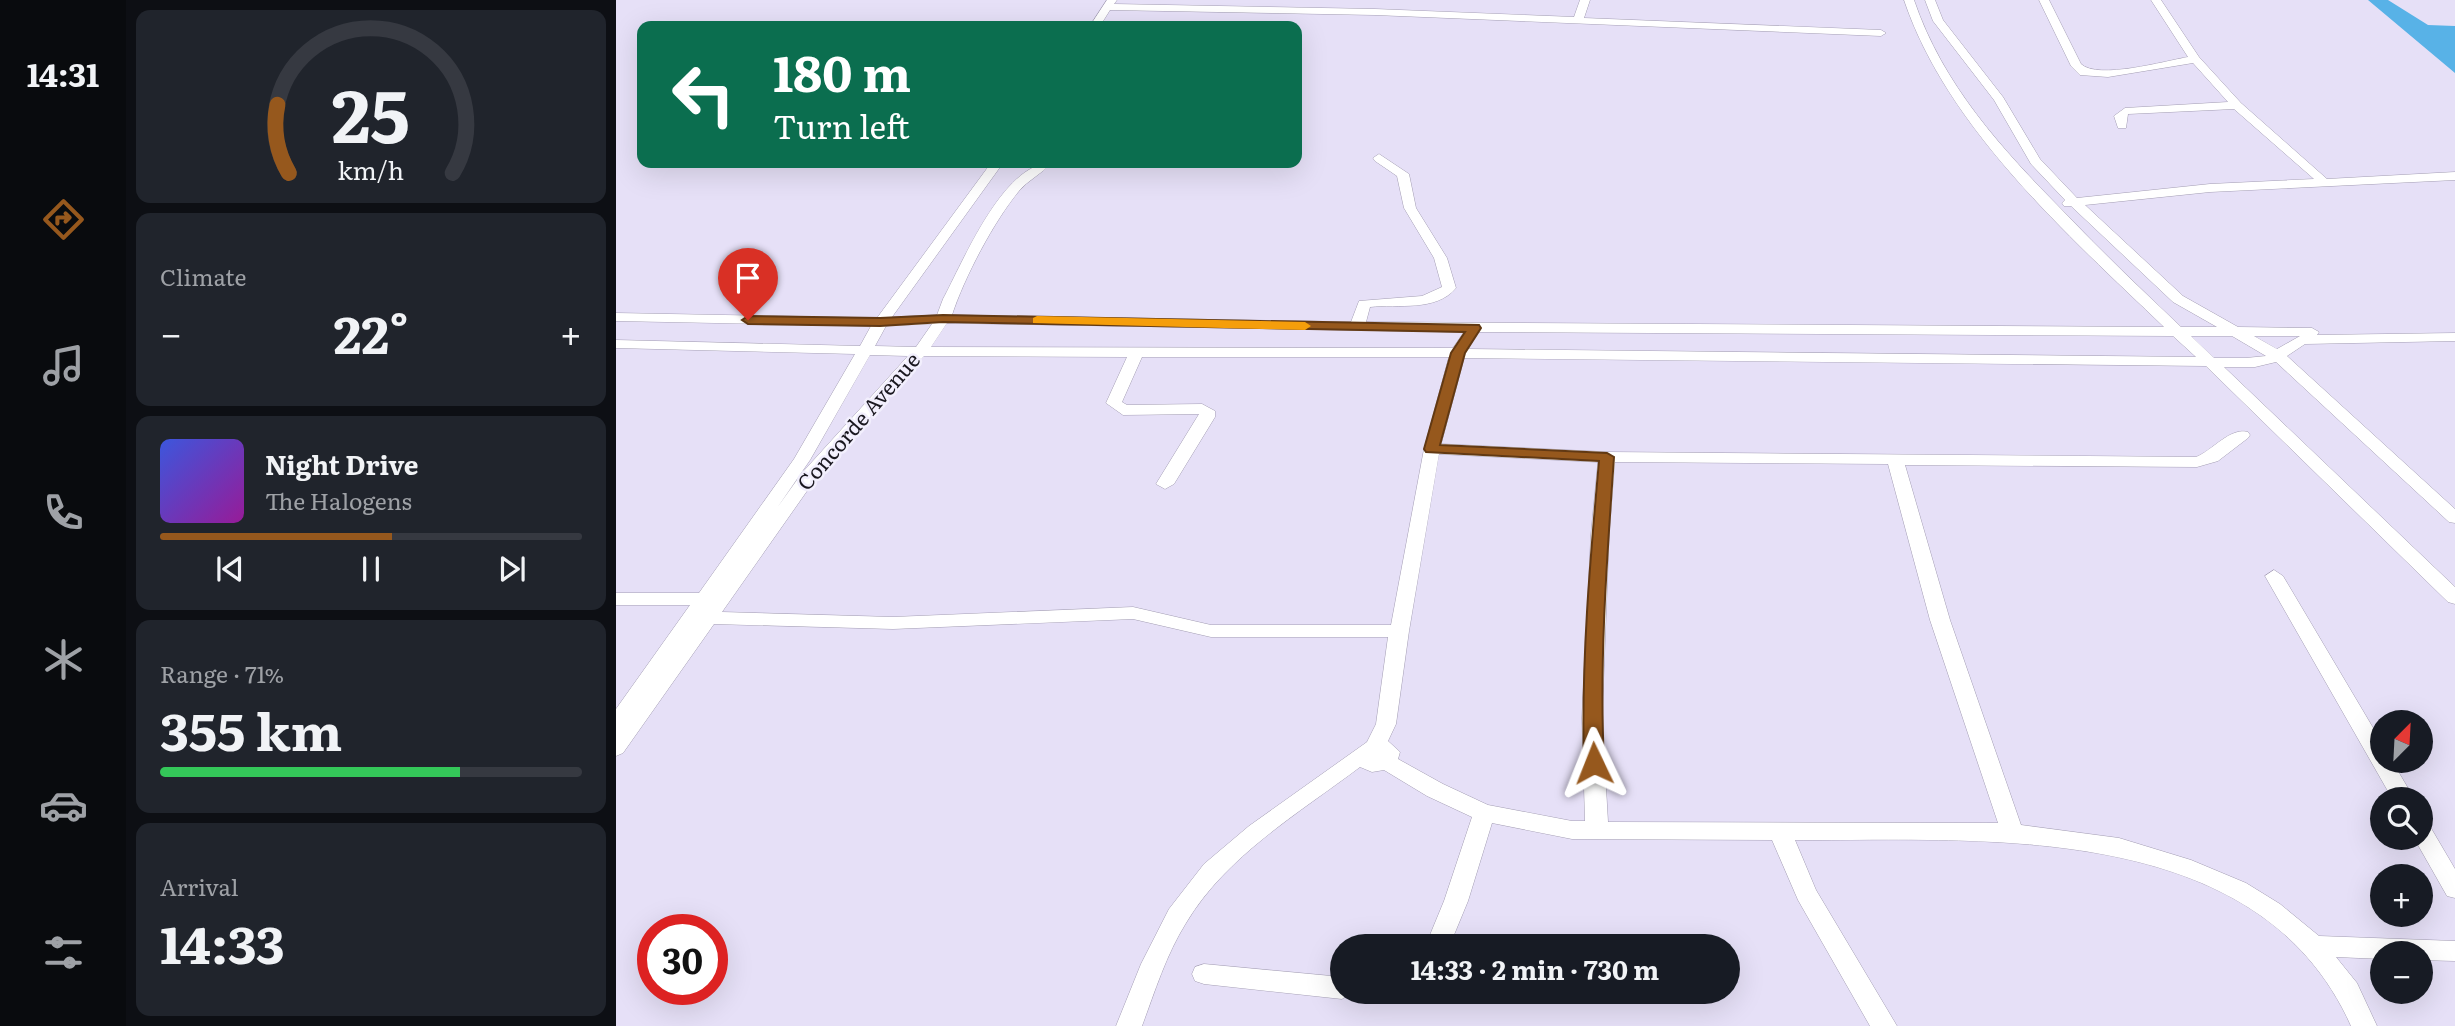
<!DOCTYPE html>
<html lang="en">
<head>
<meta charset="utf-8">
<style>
	:root { --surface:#171b24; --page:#20242c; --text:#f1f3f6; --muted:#9ea1a6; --line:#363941; --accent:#96581d }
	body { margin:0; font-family:Literata,serif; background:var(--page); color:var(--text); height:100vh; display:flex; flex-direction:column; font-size:26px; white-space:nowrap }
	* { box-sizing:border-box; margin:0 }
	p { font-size:23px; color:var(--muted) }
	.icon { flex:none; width:38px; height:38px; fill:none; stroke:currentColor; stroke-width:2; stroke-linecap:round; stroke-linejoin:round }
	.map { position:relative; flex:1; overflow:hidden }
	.panel { display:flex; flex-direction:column; gap:10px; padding:10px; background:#0d0f14; width:490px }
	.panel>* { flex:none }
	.banner { position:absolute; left:21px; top:21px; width:665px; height:147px; border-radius:14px; box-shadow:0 7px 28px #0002; background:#0b6e4f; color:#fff; overflow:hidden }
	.needle { width:46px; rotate:24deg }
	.tools { position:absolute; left:1754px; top:710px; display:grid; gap:14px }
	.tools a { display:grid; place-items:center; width:63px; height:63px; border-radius:50%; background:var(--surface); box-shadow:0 7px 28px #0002; font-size:35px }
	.speed { position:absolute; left:21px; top:914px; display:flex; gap:14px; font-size:35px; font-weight:700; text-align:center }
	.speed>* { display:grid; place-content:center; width:91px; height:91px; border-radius:50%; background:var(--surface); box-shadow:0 7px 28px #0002; line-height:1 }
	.speed .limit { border:10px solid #d22; background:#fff; color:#111 }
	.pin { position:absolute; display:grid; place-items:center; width:60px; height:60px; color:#fff; margin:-72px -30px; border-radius:50% 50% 50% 0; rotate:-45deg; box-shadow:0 0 7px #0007 }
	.pin .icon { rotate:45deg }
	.me { position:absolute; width:77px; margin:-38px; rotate:358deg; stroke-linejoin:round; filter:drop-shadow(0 0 5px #0008) }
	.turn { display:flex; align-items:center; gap:24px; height:147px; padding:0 21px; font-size:32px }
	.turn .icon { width:91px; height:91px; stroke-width:2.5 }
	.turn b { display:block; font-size:49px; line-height:60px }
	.big { font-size:52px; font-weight:700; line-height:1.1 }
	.panel .widget { flex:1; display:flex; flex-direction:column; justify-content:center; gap:10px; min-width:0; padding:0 24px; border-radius:14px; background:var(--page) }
	.panel .dial { align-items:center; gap:0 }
	.dial svg { height:182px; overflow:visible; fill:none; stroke:var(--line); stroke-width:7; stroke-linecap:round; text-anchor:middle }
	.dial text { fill:var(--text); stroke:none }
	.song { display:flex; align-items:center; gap:21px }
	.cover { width:84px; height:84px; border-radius:10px; background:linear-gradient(135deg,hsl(230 70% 55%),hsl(300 70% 35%)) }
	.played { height:7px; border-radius:4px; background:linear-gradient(90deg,var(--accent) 55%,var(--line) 55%) }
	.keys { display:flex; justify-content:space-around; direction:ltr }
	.heat { display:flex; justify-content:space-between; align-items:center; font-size:38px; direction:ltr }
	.charge { height:10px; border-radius:5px; background:linear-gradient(90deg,#34c759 71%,var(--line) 0) }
	.trip { position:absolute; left:714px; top:934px; width:410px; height:70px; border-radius:35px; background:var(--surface); box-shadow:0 7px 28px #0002; font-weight:700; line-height:70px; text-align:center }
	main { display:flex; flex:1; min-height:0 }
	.menu { display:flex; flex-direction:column; width:126px; justify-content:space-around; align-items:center; background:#090b0e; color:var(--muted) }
	.menu .icon { width:49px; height:49px }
	.menu .current { color:var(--accent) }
	.menu b { font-size:32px; color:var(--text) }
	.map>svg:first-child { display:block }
	.water { fill:#58b2e7 }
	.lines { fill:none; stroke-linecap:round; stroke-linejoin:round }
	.minor-casing { stroke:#a39db3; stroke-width:1 }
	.minor { fill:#fff; fill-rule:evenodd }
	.route { fill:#96581d; stroke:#623913; stroke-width:2 }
	.slow { fill:#f59e0b }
	.labels { text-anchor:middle; stroke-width:5; stroke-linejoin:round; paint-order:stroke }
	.street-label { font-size:21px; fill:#19171f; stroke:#f2effd }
</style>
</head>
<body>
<main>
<nav class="menu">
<b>14:31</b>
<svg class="icon current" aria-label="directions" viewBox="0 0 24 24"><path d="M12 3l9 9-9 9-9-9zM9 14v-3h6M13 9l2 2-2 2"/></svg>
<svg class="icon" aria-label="music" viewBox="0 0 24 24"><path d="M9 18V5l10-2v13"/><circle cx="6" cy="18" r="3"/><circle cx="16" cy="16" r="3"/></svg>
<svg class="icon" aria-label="phone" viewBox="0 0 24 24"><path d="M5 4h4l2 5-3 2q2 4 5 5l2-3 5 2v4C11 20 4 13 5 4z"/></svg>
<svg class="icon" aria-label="climate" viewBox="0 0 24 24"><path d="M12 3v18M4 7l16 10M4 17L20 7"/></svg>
<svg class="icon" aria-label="car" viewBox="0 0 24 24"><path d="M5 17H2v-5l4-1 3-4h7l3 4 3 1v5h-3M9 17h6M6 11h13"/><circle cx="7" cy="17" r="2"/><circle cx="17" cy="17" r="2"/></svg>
<svg class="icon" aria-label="filters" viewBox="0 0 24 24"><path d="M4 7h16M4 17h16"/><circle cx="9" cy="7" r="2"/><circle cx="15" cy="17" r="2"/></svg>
</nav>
<section class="panel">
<div class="widget dial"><svg viewBox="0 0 100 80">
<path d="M14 69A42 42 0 1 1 86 69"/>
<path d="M14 69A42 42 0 0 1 9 39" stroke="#96581d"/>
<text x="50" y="56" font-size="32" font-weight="700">25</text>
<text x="50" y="72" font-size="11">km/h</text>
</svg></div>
<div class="widget"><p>Climate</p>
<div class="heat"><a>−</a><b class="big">22°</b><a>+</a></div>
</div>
<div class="widget">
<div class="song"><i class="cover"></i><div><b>Night Drive</b><p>The Halogens</p></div></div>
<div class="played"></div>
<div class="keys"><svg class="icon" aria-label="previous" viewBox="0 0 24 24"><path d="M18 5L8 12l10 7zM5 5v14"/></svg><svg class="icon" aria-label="pause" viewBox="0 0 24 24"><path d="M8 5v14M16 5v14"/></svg><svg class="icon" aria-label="next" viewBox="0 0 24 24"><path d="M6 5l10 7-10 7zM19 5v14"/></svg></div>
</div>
<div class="widget"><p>Range · 71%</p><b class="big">355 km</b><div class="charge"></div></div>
<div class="widget"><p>Arrival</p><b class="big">14:33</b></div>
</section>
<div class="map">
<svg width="1839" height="1026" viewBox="0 0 1839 1026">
	<rect width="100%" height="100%" fill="#e6e0f7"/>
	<polygon class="water" points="1752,0 1772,0 1812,25 1839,26 1839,73"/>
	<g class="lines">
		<defs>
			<g id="minor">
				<polygon points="491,0 501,0 498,4 759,9 958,17 964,0 974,0 968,18 1265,30 1270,33 1265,36 759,15 494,10 484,26 474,26"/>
				<path d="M1288,0H1298C1327,85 1385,148 1447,211C1485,251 1525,289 1565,327H1601L1557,302L1455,206H1448L1446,203L1449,200L1415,164L1378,100L1317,21L1309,0H1319L1327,20L1387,97L1424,159L1461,198L1594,184L1698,179L1618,109L1512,114L1510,128H1502L1498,116L1509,108L1612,102L1577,63L1492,77L1464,75L1455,66L1423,0H1433L1465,64C1482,80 1549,61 1572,57L1535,0H1545L1583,57L1625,103L1711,179L1839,172V180L1594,192L1469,205L1567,296L1622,327L1696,328L1703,332L1701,335L1839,333V341L1689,344L1671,356L1839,509V523L1833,522L1660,362L1639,367H1608L1839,587V604L1832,602L1590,366L848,358L825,444L991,452L1580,457C1596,451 1614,427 1632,432L1634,435L1632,438L1602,461L1581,467L1289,465L1334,620L1405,825L1503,838L1575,860L1630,883L1664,904L1703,936L1839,941V961L1804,960V954H1766V959L1720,957L1741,983L1761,1026H1735C1642,818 1368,841 1179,840L1200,890L1281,1026H1254L1182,900L1156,840L956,839L876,823L852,901L833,947H809L828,901L856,817L811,796L768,770L756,772L744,767C683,813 610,856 570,923C550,955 539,991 526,1026H500L525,964L553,909L588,864L633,826L751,742L760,724L772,637H595L517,619L277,629L98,624L7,753L0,756V709L74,605H0V593H83L178,459L239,354L0,348V340L244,346L255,326L0,321V313L261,318L375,163H387L276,317L321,315L327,299C347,262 387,163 435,163C426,174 412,180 403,191C378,221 348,278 336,315L735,322L743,301L806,296L826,287L818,258L788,208L781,176L759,161L757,158L763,154L793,174L800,208L831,258L840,288C820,312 782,304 754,307L750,322L1548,327C1452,235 1331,128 1288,0ZM331,323L848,332L837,348L315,347ZM316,324L300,347L259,346L270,326ZM863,332L1557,336L1580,357L852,349ZM1575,336H1616L1650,356L1630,358H1598ZM1638,336H1684L1661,349ZM254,355L292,356L186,473L161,508L194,460ZM308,356L511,357L490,403L507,415L583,414L540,484L549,489L558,484L599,417V411L586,404L511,405L506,402L526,357H833L808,449L775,625H595L517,607L277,617L106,612L198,481ZM823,454L982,462L975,535L966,718L969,821H956L872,805L827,784L782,759L784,752L772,741L780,724L793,631ZM999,462L1272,464L1314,620L1382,823L992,822L986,718L993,535Z"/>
				<polygon points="1658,570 1667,576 1766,743 1766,761 1776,761 1799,800 1777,800 1649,576"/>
				<polygon points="1804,820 1812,823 1839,869 1839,898 1831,896 1798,838 1804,838"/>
				<polygon points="588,964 726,977 726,992 736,992 726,999 588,984 579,981 576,974 579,967"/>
				<polygon points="758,992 792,992 789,1000 780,1003 761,1000"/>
			</g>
		</defs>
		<use href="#minor" class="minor-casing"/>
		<use href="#minor" class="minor"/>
	</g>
	<path class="route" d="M327,315L863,325L865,328L849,353L824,445L991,453L998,457C991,558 983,661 988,763L985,768H971L968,763C965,663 974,561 983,461L810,452L808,449L835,353L849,332L327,322L264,326L132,324L126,320L132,316L264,318Z"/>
	<polygon class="slow" points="421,316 689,322 695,326 689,330 417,323 417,318"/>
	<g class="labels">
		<g class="street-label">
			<text transform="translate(243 422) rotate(-49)" y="7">Concorde Avenue</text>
		</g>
	</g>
</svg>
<div class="tools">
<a><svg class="needle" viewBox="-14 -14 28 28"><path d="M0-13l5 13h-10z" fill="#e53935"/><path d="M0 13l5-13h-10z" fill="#9ea1a6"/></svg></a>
<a><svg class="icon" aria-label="search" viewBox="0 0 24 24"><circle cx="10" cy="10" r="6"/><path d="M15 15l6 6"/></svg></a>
<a>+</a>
<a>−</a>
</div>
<div class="speed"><div class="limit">30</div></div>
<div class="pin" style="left:132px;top:320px;background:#d93025"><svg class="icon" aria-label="arrive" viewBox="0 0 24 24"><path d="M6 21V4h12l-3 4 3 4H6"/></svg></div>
<svg class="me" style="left:978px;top:763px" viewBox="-20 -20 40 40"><path d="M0-17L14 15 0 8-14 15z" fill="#96581d" stroke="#fff" stroke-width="4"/></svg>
<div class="trip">14:33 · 2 min · 730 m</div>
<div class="banner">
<div class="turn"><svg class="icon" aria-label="left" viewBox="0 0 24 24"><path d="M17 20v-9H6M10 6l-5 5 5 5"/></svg><div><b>180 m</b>Turn left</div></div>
</div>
</div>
</main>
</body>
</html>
